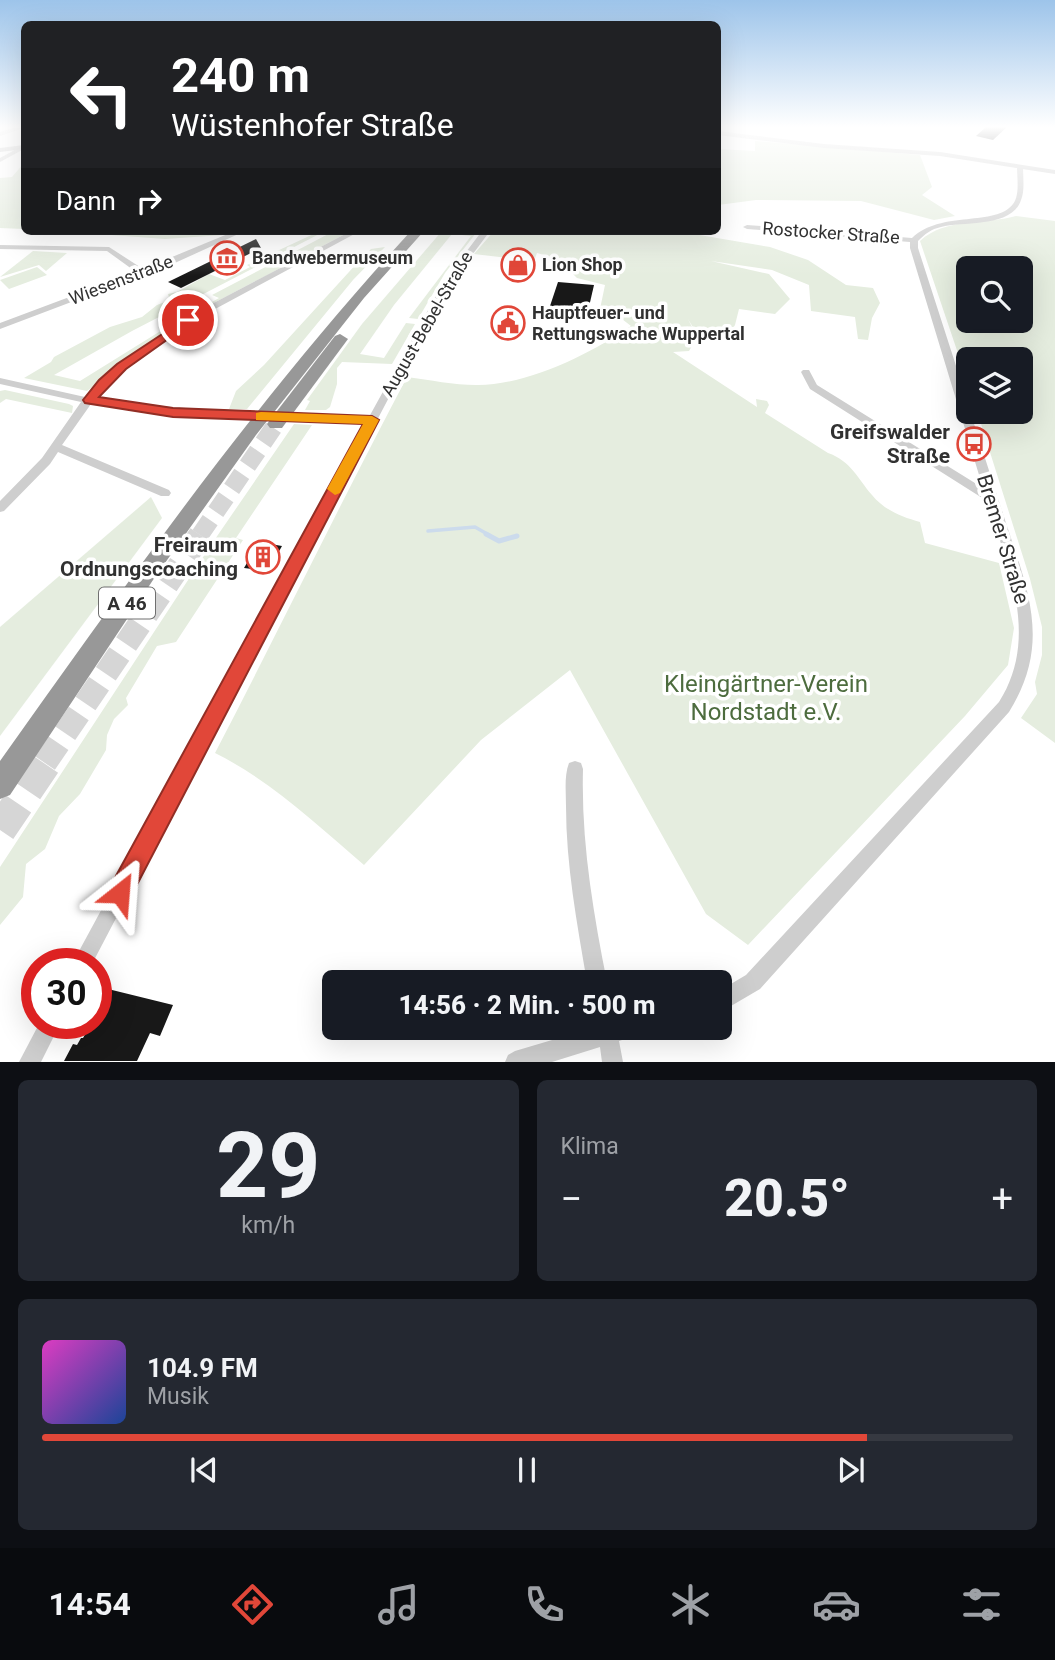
<!DOCTYPE html>
<html lang="de">
<head>
<meta charset="utf-8">
<style>
	:root { --surface:#171b24; --page:#242831; --text:#f1f3f6; --muted:#9ea1a6; --line:#363941; --accent:#e14739 }
	body { margin:0; font-family:Roboto,sans-serif; background:var(--page); color:var(--text); height:100vh; display:flex; flex-direction:column; font-size:26px; white-space:nowrap }
	* { box-sizing:border-box; margin:0 }
	p { font-size:23px; color:var(--muted) }
	.icon { flex:none; width:38px; height:38px; fill:none; stroke:currentColor; stroke-width:2; stroke-linecap:round; stroke-linejoin:round }
	.map { position:relative; height:1062px; overflow:hidden }
	.panel { display:flex; flex-direction:column; gap:18px; padding:18px; background:#0d0f14; flex:1 }
	.panel>* { flex:none }
	.banner { position:absolute; left:21px; top:21px; width:700px; height:214px; border-radius:10px; box-shadow:0 7px 28px #0002; background:#202124; color:#fff; overflow:hidden }
	.tools { position:absolute; left:956px; top:256px; display:grid; gap:14px }
	.tools a { display:grid; place-items:center; width:77px; height:77px; border-radius:10px; background:var(--surface); box-shadow:0 7px 28px #0002; font-size:35px }
	.speed { position:absolute; left:21px; top:948px; display:flex; gap:14px; font-size:35px; font-weight:700; text-align:center }
	.speed>* { display:grid; place-content:center; width:91px; height:91px; border-radius:50%; background:var(--surface); box-shadow:0 7px 28px #0002; line-height:1 }
	.speed .limit { border:10px solid #d22; background:#fff; color:#111 }
	.pin { position:absolute; display:grid; place-items:center; width:60px; height:60px; color:#fff; margin:-30px; border:4px solid #fff; border-radius:50%; box-shadow:0 2px 7px #0007 }
	.me { position:absolute; width:77px; margin:-38px; rotate:28deg; stroke-linejoin:round; filter:drop-shadow(0 0 5px #0008) }
	.turn { display:flex; align-items:center; gap:24px; height:147px; padding:0 35px; font-size:32px }
	.turn .icon { width:91px; height:91px; stroke-width:2.5 }
	.turn b { display:block; font-size:49px; line-height:60px }
	.then { display:flex; align-items:center; height:66px; padding:0 35px; background:#0003; gap:14px; font-size:26px }
	.big { font-size:52px; font-weight:800; line-height:1.1 }
	.panel .tile { flex:1; display:flex; flex-direction:column; justify-content:center; gap:10px; min-width:0; padding:0 24px; border-radius:10px; background:var(--page) }
	.panel .dial { align-items:center; gap:0 }
	.dial b { font-size:91px; line-height:1 }
	.song { display:flex; align-items:center; gap:21px }
	.cover { width:84px; height:84px; border-radius:10px; background:linear-gradient(135deg,hsl(310 70% 55%),hsl(220 70% 35%)) }
	.played { height:7px; border-radius:4px; background:linear-gradient(90deg,var(--accent) 85%,var(--line) 85%) }
	.keys { display:flex; justify-content:space-around; direction:ltr }
	.heat { display:flex; justify-content:space-between; align-items:center; font-size:38px; direction:ltr }
	.panel .tiles { flex:1; display:grid; gap:18px; grid-template-columns:1fr 1fr }
	.tile:last-child { grid-column:span 2 }
	.trip { position:absolute; left:322px; top:970px; width:410px; height:70px; border-radius:10px; background:var(--surface); box-shadow:0 7px 28px #0002; font-weight:800; line-height:70px; text-align:center }
	.dock { display:flex; height:112px; justify-content:space-around; align-items:center; background:#090b0e; color:var(--muted) }
	.dock .icon { width:49px; height:49px }
	.dock .current { color:var(--accent) }
	.dock b { font-size:32px; color:var(--text) }
	.map>svg:first-child { display:block }
	.green { fill:#e5eddf; fill-rule:evenodd }
	.lines { fill:none; stroke-linecap:round; stroke-linejoin:round }
	.stream-far1 { stroke:#ccdbec; stroke-width:3.5 }
	.stream { stroke:#ccdbec; stroke-width:5 }
	.building { fill:#181818 }
	.motorway-tunnel-far2 { stroke:#d6d6d6; stroke-width:18; stroke-dasharray:18 10; stroke-linecap:butt }
	.motorway-tunnel-far1 { stroke:#d6d6d6; stroke-width:24; stroke-dasharray:24 12; stroke-linecap:butt }
	.motorway-tunnel { stroke:#d6d6d6; stroke-width:32; stroke-dasharray:32 16; stroke-linecap:butt }
	.minor { fill:#cecece; fill-rule:evenodd }
	.tertiary { fill:#cecece; fill-rule:evenodd }
	.secondary { fill:#bbb; fill-rule:evenodd }
	.motorway { fill:#989898; fill-rule:evenodd }
	.route { fill:#e14739; stroke:#922e25; stroke-width:2 }
	.slow { fill:#f59e0b }
	.labels { text-anchor:middle; stroke-width:7; stroke-linejoin:round; paint-order:stroke }
	.far-street-label { font-size:18px; fill:#313131; stroke:#fff }
	.far-poi-label { font-size:18px; font-weight:bold; fill:#313131; stroke:#fff; text-anchor:start }
	.shield { fill:#fff; stroke:#6f6f6f; stroke-width:2 }
	.shield-label { font-size:19px; font-weight:bold; fill:#313131 }
	.poi-label { font-size:21px; font-weight:bold; fill:#313131; stroke:#fff; text-anchor:end }
	.street-label { font-size:21px; fill:#313131; stroke:#fff }
	.near-park-label { font-size:24px; fill:#4d6c3e; stroke:#fff }
</style>
</head>
<body>
<div class="map">
<svg width="1055" height="1062" viewBox="0 0 1055 1062">
	<rect width="100%" height="100%" fill="#fff"/>
	<g class="green">
		<polygon points="755,141 920,155 932,187 922,195 955,216 934,220 861,201 756,200 718,205 718,149 755,151"/>
		<polygon points="24,163 24,229 0,228 0,178 12,177"/>
		<path d="M1016,216L1055,221V743L1021,718L1037,694L1035,682L1042,655V627L1030,579L977,411H1020V359H968V383L920,241C946,217 984,225 1016,216ZM968,268H1020V320H968Z"/>
		<polygon points="57,231 221,231 223,235 165,239"/>
		<polygon points="320,231 325,231 132,331 54,375 80,381 167,327 193,315 127,360 87,391 24,378 51,362 54,357 110,327 142,317 157,305 170,300 168,294 177,292 209,274 225,280 250,267 247,265"/>
		<polygon points="334,231 351,231 210,305 202,303 204,299 212,302 219,298 212,295"/>
		<polygon points="442,231 476,233 445,273 418,319 409,318 471,236 452,234 394,305 360,354 384,358 406,323 415,324 392,364 342,362 337,368 337,384 330,407 326,410 305,410 310,401 307,400 362,324"/>
		<path d="M494,231H676L770,247L808,260L846,285L873,288L880,303L872,318L868,340L858,339L855,317L811,311L809,285L772,270L711,261L769,274L790,299L775,314L739,309L735,325L726,341L712,338L700,339L688,319L697,337L689,351L673,352L757,407L756,399L767,401L769,405L765,413L828,453C851,461 858,479 872,495C884,510 902,517 920,522L925,543L999,563L1014,628L1008,665L965,716L748,945L706,914L570,670L481,740L364,865C316,824 271,781 215,753C280,628 341,502 407,377C430,380 454,385 476,385C525,386 591,354 631,326L609,309H600L605,285L577,278L572,273L576,264L537,253L534,261L474,254Z"/>
		<polygon points="385,247 353,280 247,409 229,409 236,391 264,365 359,261 371,249"/>
		<polygon points="33,251 67,253 46,271 39,265 0,277"/>
		<polygon points="37,267 47,275 9,289 0,280"/>
		<polygon points="5,390 69,404 73,406 72,413 6,399 0,403 0,391"/>
		<polygon points="294,424 312,425 236,538 243,540 176,642 157,646 126,698 128,705 114,719 107,735 106,750 80,794 59,816 45,849 26,864 23,897 0,925 0,867 211,545"/>
		<polygon points="151,497 162,518 0,736 0,627"/>
	</g>
	<g class="lines">
		<polyline class="stream-far1" points="428,531 475,527 489,535"/>
		<polyline class="stream" points="486,534 499,541 517,536"/>
	</g>
	<g class="building">
		<polygon points="986,127 1007,127 993,140 976,136"/>
		<polygon points="256,239 261,248 181,288 168,282"/>
		<polygon points="558,282 594,285 588,311 549,309"/>
		<polygon points="259,542 282,546 268,571 244,568"/>
		<polygon points="108,989 173,1005 160,1036 150,1033 137,1061 64,1061 73,1044 77,1045 81,1038 83,1038 91,1024 96,1024 96,1013"/>
	</g>
	<g class="lines">
		<polyline class="motorway-tunnel-far2" points="200,535 276,424"/>
		<polyline class="motorway-tunnel-far1" points="45,763 201,534"/>
		<polyline class="motorway-tunnel" points="0,830 46,762"/>
		<g class="minor">
			<polygon points="16,127 24,128 0,136 0,132"/>
			<polygon points="22,146 24,149 0,162 0,158"/>
			<path d="M1020,165L1023,167C1023,178 1025,190 1021,200C1012,228 964,221 941,227C931,229 925,234 918,241V248L968,403V411H970C982,449 994,486 1006,523C1029,593 1051,644 1009,712L760,989L719,1013V991L746,975L999,702C1040,637 1008,568 987,501L810,389L801,372L803,370H809L817,385L983,488L910,248V242L747,229L743,227L747,225L912,238C941,210 996,227 1013,204C1020,195 1017,178 1017,167Z"/>
			<polygon points="235,231 245,231 177,262 0,329 0,323 136,272 107,251 0,249 0,245 109,247 143,269"/>
			<path d="M351,231H360L191,322L125,369L94,398C186,411 277,414 369,417L444,281L482,231H490L452,282L428,323L92,964H72L365,423L184,415L91,404L62,445L169,490L171,493L169,496H161L58,452L50,464L4,511L0,512V501L42,458L81,402L0,384V378L85,397L119,365L185,318Z"/>
			<path d="M575,761L581,763L583,769C581,841 593,911 607,982H587C577,923 566,865 566,806C566,792 564,776 569,763Z"/>
			<polygon points="39,1024 60,1024 41,1062 19,1062"/>
			<polygon points="643,1027 640,1034 619,1041 623,1062 602,1062 600,1047 552,1062 505,1062 508,1055 515,1051 596,1027"/>
		</g>
		<polygon class="tertiary" points="718,131 824,144 940,152 1055,170 1055,174 940,156 824,148 718,135"/>
		<polygon class="secondary" points="24,145 24,149 0,152 0,148"/>
		<g class="motorway">
			<path d="M411,231H424L364,298L256,435L155,577L10,795L0,799V761C130,578 259,396 411,231Z"/>
			<polygon points="340,334 348,339 282,428 270,428 267,424 270,420 335,336"/>
		</g>
	</g>
	<linearGradient id="sky" x2="0" y2="1"><stop stop-color="#9dc4ea"/><stop offset="0.46" stop-color="#fff"/><stop offset="1" stop-color="#fff" stop-opacity="0"/></linearGradient>
	<rect width="1055" height="276" fill="url(#sky)"/>
	<polygon class="route" points="188,317 192,318 192,322 126,369 99,397 173,408 372,416 379,420 128,902 120,905 111,902 108,893 111,885 363,424 173,417 85,403 83,400 99,380 117,364"/>
	<polygon class="slow" points="261,412 372,416 379,420 340,493 335,495 327,489 363,424 256,420 256,413"/>
	<defs>
		<symbol id="museum-ring" viewBox="-11 -11 22 22"><circle r="9.5" fill="#fff" stroke="#e14739" stroke-width="1.5"/><path d="M0-6L6-3V-2H-6V-3ZM-5-1h2V3h-2ZM-1-1h2V3h-2ZM3-1h2V3H3ZM-6 4H6V6H-6Z" fill="#e14739"/></symbol>
		<symbol id="shop-ring" viewBox="-11 -11 22 22"><circle r="9.5" fill="#fff" stroke="#e14739" stroke-width="1.5"/><path d="M-5-2.5h2.3a2.7 3.5 0 0 1 5.4 0H5L5.5 6h-11ZM-1.5-2.5h3a1.5 2.3 0 0 0-3 0Z" fill="#e14739"/></symbol>
		<symbol id="civic-ring" viewBox="-11 -11 22 22"><circle r="9.5" fill="#fff" stroke="#e14739" stroke-width="1.5"/><path d="M-.6-6.5H3V-4.5H.6V-3L4-1V1h2V6H-6V1h2V-1L-.6-3ZM-1.2 2.5V6h2.4V2.5Z" fill="#e14739"/></symbol>
		<symbol id="bus-ring" viewBox="-11 -11 22 22"><circle r="9.5" fill="#fff" stroke="#e14739" stroke-width="1.5"/><path d="M-5-6H5V4H4V6H2V4H-2V6H-4V4H-5ZM-3.5-4V0h7V-4ZM-3.5 1.2v1.5H-2V1.2ZM2 1.2v1.5H3.5V1.2Z" fill="#e14739"/></symbol>
		<symbol id="building-ring" viewBox="-11 -11 22 22"><circle r="9.5" fill="#fff" stroke="#e14739" stroke-width="1.5"/><path d="M-4-6H4V6H1V3H-1V6H-4ZM-2.5-4.3h1.7v1.8h-1.7ZM.8-4.3h1.7v1.8H.8ZM-2.5-1h1.7V.8h-1.7ZM.8-1h1.7V.8H.8Z" fill="#e14739"/></symbol>
	</defs>
	<g fill-rule="evenodd">
		<use href="#museum-ring" x="208" y="239" width="38" height="38"/>
		<use href="#shop-ring" x="499" y="246" width="38" height="38"/>
		<use href="#civic-ring" x="489" y="304" width="38" height="38"/>
		<use href="#bus-ring" x="955" y="425" width="38" height="38"/>
		<use href="#building-ring" x="244" y="538" width="38" height="38"/>
	</g>
	<g class="labels">
		<g class="far-street-label">
			<text transform="translate(831 233) rotate(4)" y="6">Rostocker Straße</text>
			<text transform="translate(121 280) rotate(-21)" y="6">Wiesenstraße</text>
			<text transform="translate(427 324) rotate(-60)" y="6">August-Bebel-Straße</text>
		</g>
		<g class="far-poi-label">
			<text x="252" y="264">Bandwebermuseum</text>
			<text x="542" y="271">Lion Shop</text>
			<text x="532" y="319">Hauptfeuer- und<tspan x="532" dy="21">Rettungswache Wuppertal</tspan></text>
		</g>
		<rect class="shield" x="99" y="587.5" width="56" height="31" rx="5"/>
		<g class="shield-label">
			<text x="127" y="610">A 46</text>
		</g>
		<g class="poi-label">
			<text x="950" y="439">Greifswalder<tspan x="950" dy="24">Straße</tspan></text>
			<text x="238" y="552">Freiraum<tspan x="238" dy="24">Ordnungscoaching</tspan></text>
		</g>
		<g class="street-label">
			<text transform="translate(1003 539) rotate(73)" y="7">Bremer Straße</text>
		</g>
		<g class="near-park-label">
			<text x="766" y="692">Kleingärtner-Verein<tspan x="766" dy="28">Nordstadt e.V.</tspan></text>
		</g>
	</g>
</svg>
<div class="tools">
<a><svg class="icon" aria-label="search" viewBox="0 0 24 24"><circle cx="10" cy="10" r="6"/><path d="M15 15l6 6"/></svg></a>
<a><svg class="icon" aria-label="layers" viewBox="0 0 24 24"><path d="M12 4l9 5-9 5-9-5zM3 14l9 5 9-5"/></svg></a>
</div>
<div class="speed"><div class="limit">30</div></div>
<div class="pin" style="left:188px;top:320px;background:#d93025"><svg class="icon" aria-label="arrive" viewBox="0 0 24 24"><path d="M6 21V4h12l-3 4 3 4H6"/></svg></div>
<svg class="me" style="left:120px;top:893px" viewBox="-20 -20 40 40"><path d="M0-17L14 15 0 8-14 15z" fill="#e14739" stroke="#fff" stroke-width="4"/></svg>
<div class="trip">14:56 · 2 Min. · 500 m</div>
<div class="banner">
<div class="turn"><svg class="icon" aria-label="left" viewBox="0 0 24 24"><path d="M17 20v-9H6M10 6l-5 5 5 5"/></svg><div><b>240 m</b>Wüstenhofer Straße</div></div>
<div class="then">Dann<svg class="icon" aria-label="right" viewBox="0 0 24 24"><path d="M7 20v-9h11M14 6l5 5-5 5"/></svg></div>
</div>
</div>
<section class="panel">
<div class="tiles">
<div class="tile dial"><b>29</b><p>km/h</p></div>
<div class="tile"><p>Klima</p>
<div class="heat"><a>−</a><b class="big">20.5°</b><a>+</a></div>
</div>
<div class="tile">
<div class="song"><i class="cover"></i><div><b>104.9 FM</b><p>Musik</p></div></div>
<div class="played"></div>
<div class="keys"><svg class="icon" aria-label="previous" viewBox="0 0 24 24"><path d="M18 5L8 12l10 7zM5 5v14"/></svg><svg class="icon" aria-label="pause" viewBox="0 0 24 24"><path d="M8 5v14M16 5v14"/></svg><svg class="icon" aria-label="next" viewBox="0 0 24 24"><path d="M6 5l10 7-10 7zM19 5v14"/></svg></div>
</div>
</div>
</section>
<nav class="dock">
<b>14:54</b>
<svg class="icon current" aria-label="directions" viewBox="0 0 24 24"><path d="M12 3l9 9-9 9-9-9zM9 14v-3h6M13 9l2 2-2 2"/></svg>
<svg class="icon" aria-label="music" viewBox="0 0 24 24"><path d="M9 18V5l10-2v13"/><circle cx="6" cy="18" r="3"/><circle cx="16" cy="16" r="3"/></svg>
<svg class="icon" aria-label="phone" viewBox="0 0 24 24"><path d="M5 4h4l2 5-3 2q2 4 5 5l2-3 5 2v4C11 20 4 13 5 4z"/></svg>
<svg class="icon" aria-label="climate" viewBox="0 0 24 24"><path d="M12 3v18M4 7l16 10M4 17L20 7"/></svg>
<svg class="icon" aria-label="car" viewBox="0 0 24 24"><path d="M5 17H2v-5l4-1 3-4h7l3 4 3 1v5h-3M9 17h6M6 11h13"/><circle cx="7" cy="17" r="2"/><circle cx="17" cy="17" r="2"/></svg>
<svg class="icon" aria-label="filters" viewBox="0 0 24 24"><path d="M4 7h16M4 17h16"/><circle cx="9" cy="7" r="2"/><circle cx="15" cy="17" r="2"/></svg>
</nav>
</body>
</html>
